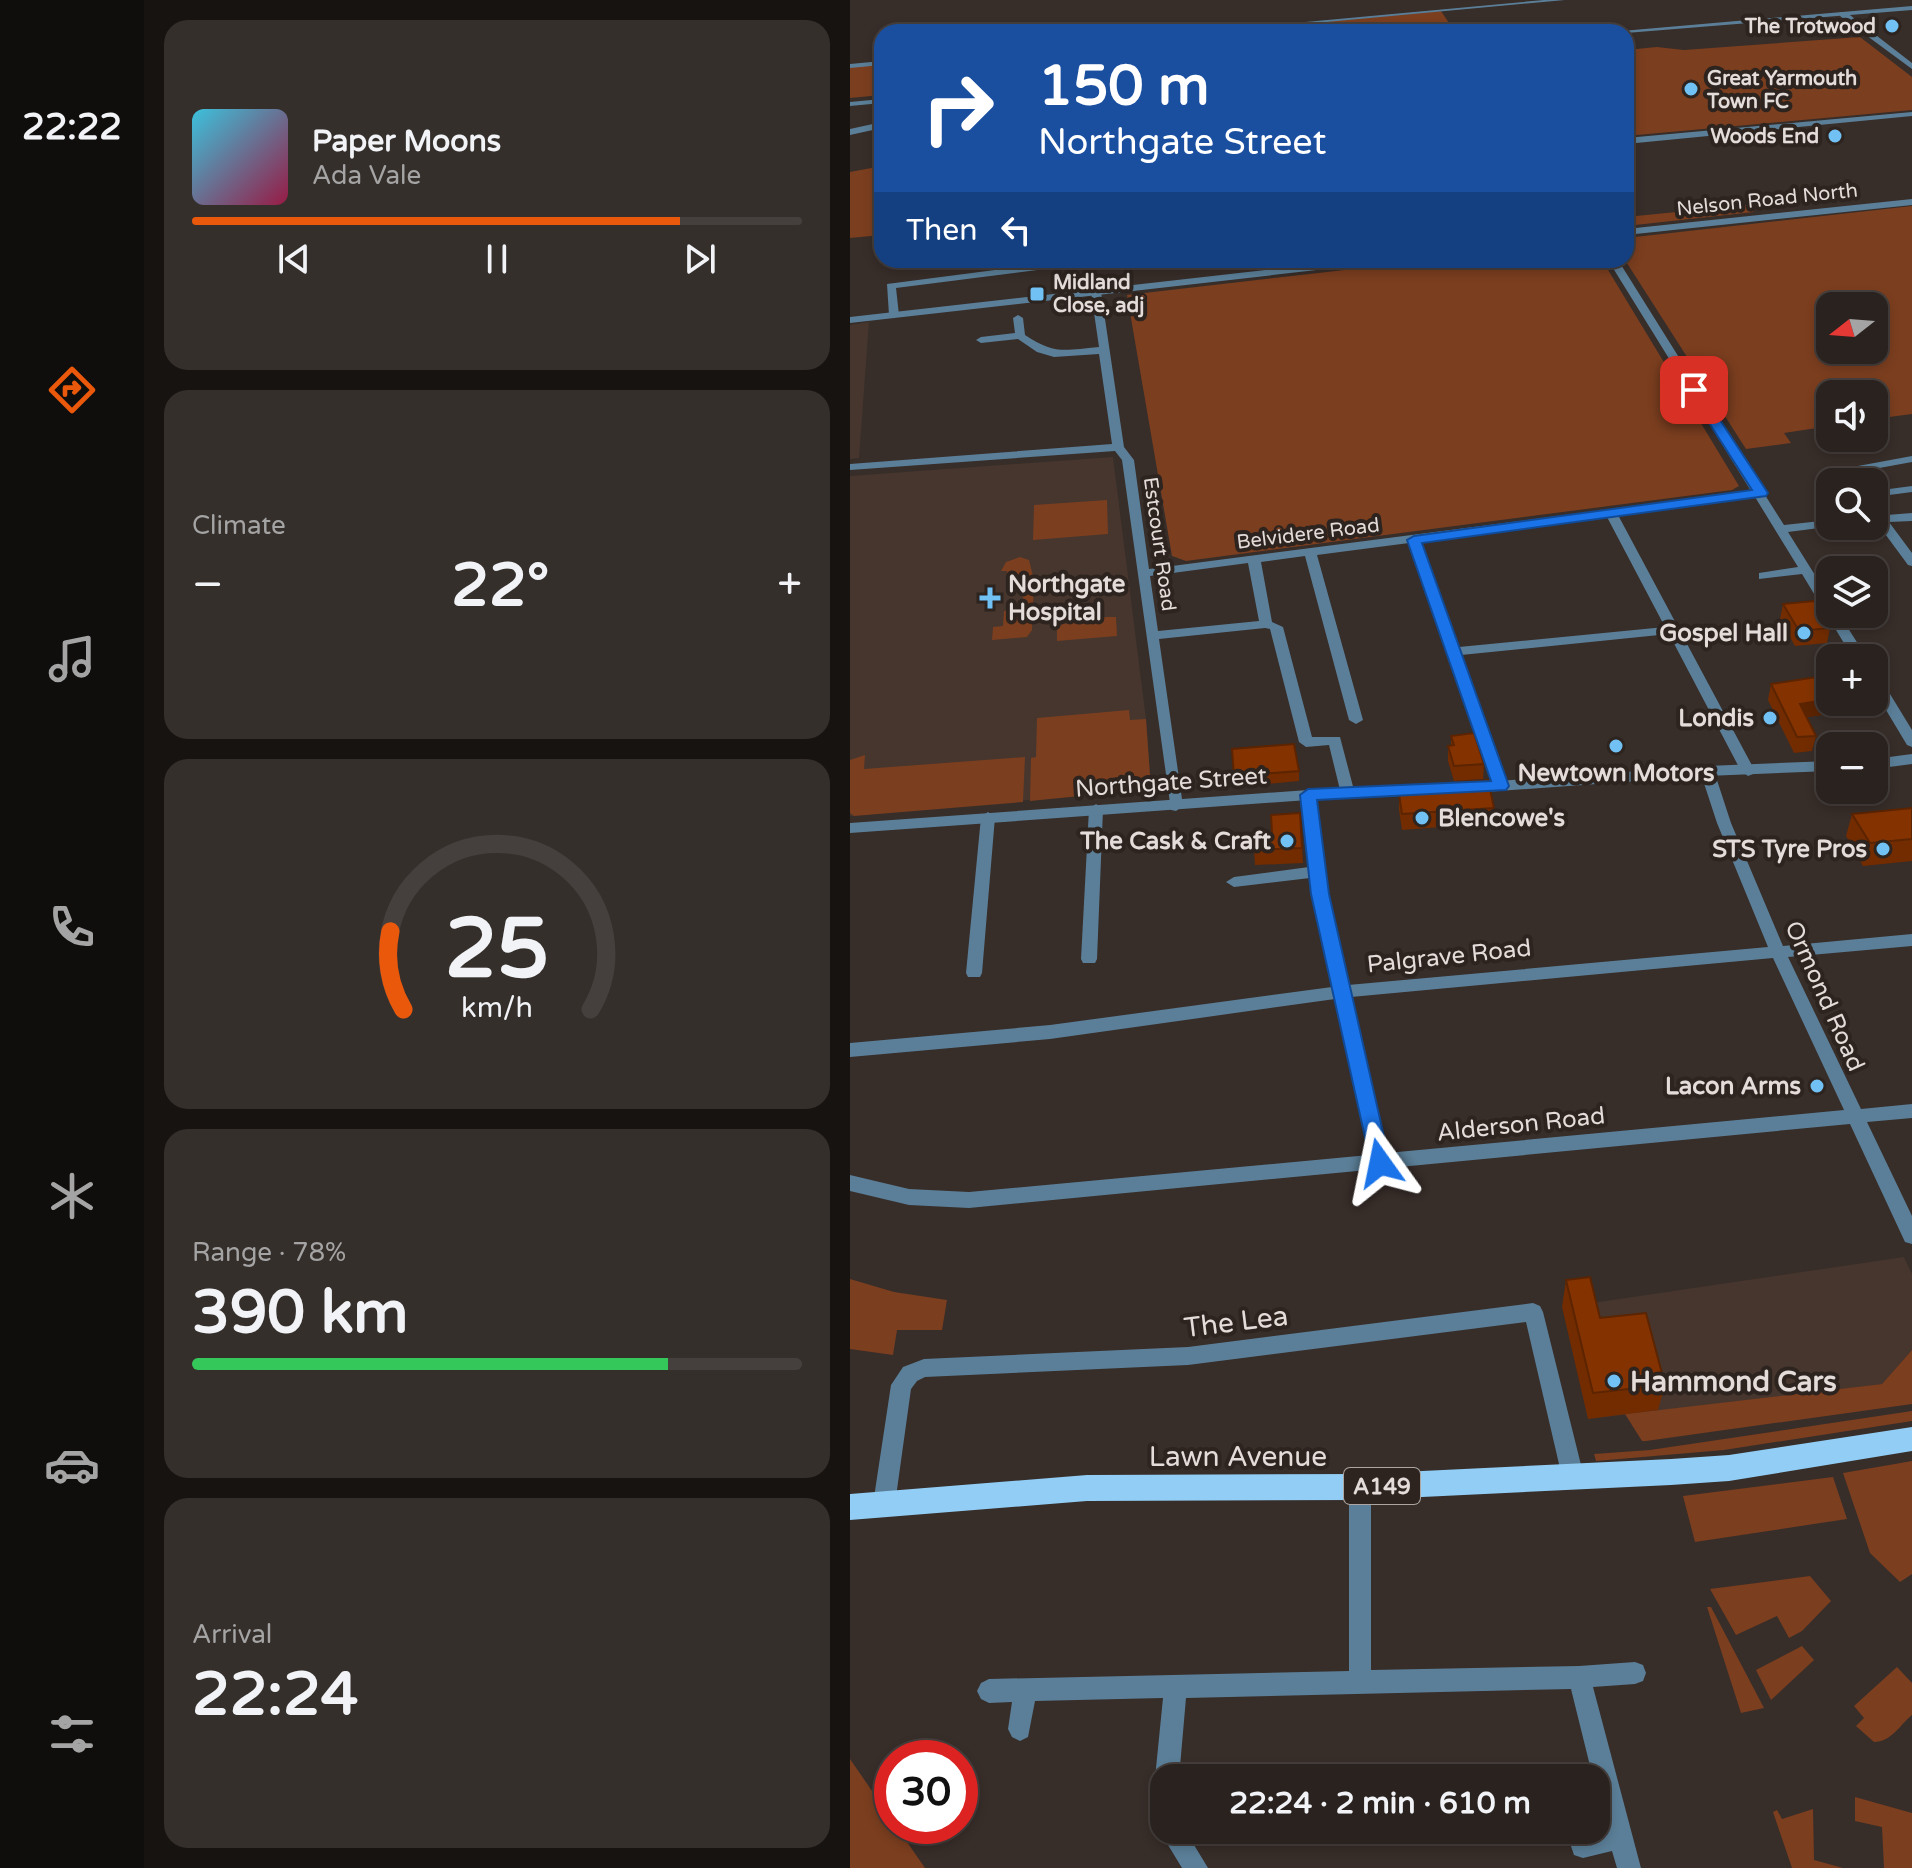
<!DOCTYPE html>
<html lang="en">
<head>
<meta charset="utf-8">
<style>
	:root { --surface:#29221f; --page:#352f2c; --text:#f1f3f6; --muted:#a5a4a4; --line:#453f3d; --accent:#ea580c }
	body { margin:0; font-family:"Varela Round",sans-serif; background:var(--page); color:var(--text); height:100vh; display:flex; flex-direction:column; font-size:30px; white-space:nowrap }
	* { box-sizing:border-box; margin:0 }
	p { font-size:26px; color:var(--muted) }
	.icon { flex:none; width:44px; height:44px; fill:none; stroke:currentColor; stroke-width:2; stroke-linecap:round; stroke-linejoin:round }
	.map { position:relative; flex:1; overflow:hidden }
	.panel { display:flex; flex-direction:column; gap:20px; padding:20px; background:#171311; width:706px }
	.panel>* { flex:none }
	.hud { position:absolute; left:24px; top:24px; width:760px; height:244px; border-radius:24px; box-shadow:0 4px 12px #0003,0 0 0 2px var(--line); background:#1a4fa0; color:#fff; overflow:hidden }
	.needle { width:52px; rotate:253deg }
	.controls { position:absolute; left:966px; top:292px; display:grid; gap:16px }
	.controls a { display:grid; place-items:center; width:72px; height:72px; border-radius:16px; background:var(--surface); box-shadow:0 4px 12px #0003,0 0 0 2px var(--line); font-size:40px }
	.speed { position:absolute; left:24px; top:1740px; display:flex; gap:16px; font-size:40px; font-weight:700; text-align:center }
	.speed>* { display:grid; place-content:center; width:104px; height:104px; border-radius:50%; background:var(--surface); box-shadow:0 4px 12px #0003,0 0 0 2px var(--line); line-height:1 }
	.speed .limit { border:12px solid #d22; background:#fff; color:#111 }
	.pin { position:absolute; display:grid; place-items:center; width:68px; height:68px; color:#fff; margin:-34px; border-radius:16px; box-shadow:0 4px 12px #0006 }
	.me { position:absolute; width:88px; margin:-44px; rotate:348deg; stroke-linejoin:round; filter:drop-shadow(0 0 6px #0008) }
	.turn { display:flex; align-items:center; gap:28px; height:168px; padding:0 32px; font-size:36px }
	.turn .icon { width:104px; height:104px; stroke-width:2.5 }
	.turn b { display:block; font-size:56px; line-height:68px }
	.then { display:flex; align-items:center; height:76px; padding:0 32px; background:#0003; gap:16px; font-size:30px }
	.big { font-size:60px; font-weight:700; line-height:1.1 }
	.panel .card { flex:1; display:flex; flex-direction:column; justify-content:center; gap:12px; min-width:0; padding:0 28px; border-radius:24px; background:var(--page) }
	.panel .dial { align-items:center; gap:0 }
	.dial svg { height:208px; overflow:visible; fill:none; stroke:var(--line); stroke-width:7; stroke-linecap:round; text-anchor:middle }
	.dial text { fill:var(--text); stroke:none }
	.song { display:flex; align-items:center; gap:24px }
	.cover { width:96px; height:96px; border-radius:12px; background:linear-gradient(135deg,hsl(190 70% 55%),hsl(340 70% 35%)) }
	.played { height:8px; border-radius:4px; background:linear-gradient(90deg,var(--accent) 80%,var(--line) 80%) }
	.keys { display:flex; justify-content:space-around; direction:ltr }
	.heat { display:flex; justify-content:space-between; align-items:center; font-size:44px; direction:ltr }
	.charge { height:12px; border-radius:6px; background:linear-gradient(90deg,#34c759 78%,var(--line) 0) }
	.trip { position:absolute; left:300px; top:1764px; width:460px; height:80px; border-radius:24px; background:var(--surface); box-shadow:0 4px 12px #0003,0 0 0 2px var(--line); font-weight:700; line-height:80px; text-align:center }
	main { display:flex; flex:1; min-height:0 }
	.tab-bar { display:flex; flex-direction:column; width:144px; justify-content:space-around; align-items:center; background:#100e0c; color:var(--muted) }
	.tab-bar .icon { width:56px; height:56px }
	.tab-bar .on { color:var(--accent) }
	.tab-bar b { font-size:36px; color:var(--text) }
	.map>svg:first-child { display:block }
	.built { fill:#46362e }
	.green { fill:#7b3e1f; fill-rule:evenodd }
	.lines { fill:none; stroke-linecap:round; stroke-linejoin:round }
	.pedestrian { fill:#5b7f98; fill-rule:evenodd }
	.minor { fill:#5b7f98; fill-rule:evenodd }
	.tertiary { fill:#5b7f98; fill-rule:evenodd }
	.primary { fill:#91cdf5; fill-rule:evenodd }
	.wall { fill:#722c00 }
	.shaded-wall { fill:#5c2400 }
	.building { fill:#843300; stroke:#5c2400; stroke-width:2 }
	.route { fill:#1a73e8; stroke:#114b97; stroke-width:2 }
	.poi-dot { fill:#71c1f4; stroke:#2d241f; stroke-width:3 }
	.labels { text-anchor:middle; stroke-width:8; stroke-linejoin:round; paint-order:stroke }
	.far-poi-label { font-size:20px; font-weight:bold; fill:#e3dcd9; stroke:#2d241f; text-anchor:end }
	.far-street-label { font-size:20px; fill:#e3dcd9; stroke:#2d241f }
	.shield { fill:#2d241f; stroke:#aca5a1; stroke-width:2 }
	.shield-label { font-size:22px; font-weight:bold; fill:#e3dcd9 }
	.poi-label { font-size:24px; font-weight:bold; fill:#e3dcd9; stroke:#2d241f; text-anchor:end }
	.street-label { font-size:24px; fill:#e3dcd9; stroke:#2d241f }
	.near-street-label { font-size:28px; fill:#e3dcd9; stroke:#2d241f }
	.near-poi-label { font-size:28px; font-weight:bold; fill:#e3dcd9; stroke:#2d241f; text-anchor:start }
</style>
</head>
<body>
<main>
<nav class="tab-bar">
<b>22:22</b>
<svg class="icon on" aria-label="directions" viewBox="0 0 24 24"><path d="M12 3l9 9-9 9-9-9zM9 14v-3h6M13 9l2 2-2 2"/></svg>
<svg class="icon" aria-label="music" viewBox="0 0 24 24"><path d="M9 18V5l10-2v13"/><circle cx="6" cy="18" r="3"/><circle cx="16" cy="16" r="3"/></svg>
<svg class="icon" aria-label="phone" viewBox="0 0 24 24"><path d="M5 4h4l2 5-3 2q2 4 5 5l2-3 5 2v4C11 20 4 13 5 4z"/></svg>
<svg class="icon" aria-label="climate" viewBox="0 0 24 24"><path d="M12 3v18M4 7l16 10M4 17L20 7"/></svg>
<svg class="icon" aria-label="car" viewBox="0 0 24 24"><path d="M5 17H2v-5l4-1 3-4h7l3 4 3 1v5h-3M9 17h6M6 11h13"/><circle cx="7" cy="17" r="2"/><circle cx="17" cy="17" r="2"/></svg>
<svg class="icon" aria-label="filters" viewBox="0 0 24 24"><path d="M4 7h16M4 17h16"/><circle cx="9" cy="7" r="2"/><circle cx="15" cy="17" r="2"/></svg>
</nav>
<section class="panel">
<div class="card">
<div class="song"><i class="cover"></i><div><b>Paper Moons</b><p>Ada Vale</p></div></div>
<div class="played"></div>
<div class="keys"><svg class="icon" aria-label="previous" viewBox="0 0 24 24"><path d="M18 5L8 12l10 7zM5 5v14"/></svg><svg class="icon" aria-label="pause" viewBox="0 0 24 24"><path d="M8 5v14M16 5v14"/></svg><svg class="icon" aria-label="next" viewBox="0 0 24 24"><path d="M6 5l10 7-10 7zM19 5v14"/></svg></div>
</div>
<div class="card"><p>Climate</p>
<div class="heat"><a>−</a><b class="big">22°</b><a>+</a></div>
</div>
<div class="card dial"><svg viewBox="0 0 100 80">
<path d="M14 69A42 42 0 1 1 86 69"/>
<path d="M14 69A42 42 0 0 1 9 39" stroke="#ea580c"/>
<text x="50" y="56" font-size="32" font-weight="700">25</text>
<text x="50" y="72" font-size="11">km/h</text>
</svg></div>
<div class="card"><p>Range · 78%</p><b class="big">390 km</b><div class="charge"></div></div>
<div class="card"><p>Arrival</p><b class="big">22:24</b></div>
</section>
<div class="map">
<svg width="1062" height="1868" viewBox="0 0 1062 1868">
	<rect width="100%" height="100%" fill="#372d29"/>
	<g class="built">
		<polygon points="19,322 9,458 0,459 0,325"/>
		<polygon points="263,457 296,719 301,789 0,816 0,476"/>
		<polygon points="1054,1257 1062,1274 1062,1350 1032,1384 738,1419 735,1304"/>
	</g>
	<g class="green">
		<polygon points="591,11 605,32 364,32"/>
		<polygon points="1010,37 1062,77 1062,110 776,136 776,50 807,47 834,50"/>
		<polygon points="32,64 32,95 0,98 0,67"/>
		<polygon points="32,166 32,235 0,238 0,172"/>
		<polygon points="897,205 904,212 776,226 776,217"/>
		<path d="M1062,206V414L1024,419V394H980V426L934,433L941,443L896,449L775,260L776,238ZM980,306H1024V350H980Z"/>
		<polygon points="582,260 752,260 889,486 882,490 336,561 322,556 277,295"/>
		<polygon points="257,500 258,534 183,540 184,505"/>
		<polygon points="170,557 179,560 184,580 182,630 177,637 142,640 143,627 153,626 154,611 172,609 173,588 156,589 157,571 151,571 156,562"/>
		<polygon points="257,617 266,617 267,636 207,641 207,628 213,624"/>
		<polygon points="279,710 280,720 296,719 301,789 180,801 181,758 186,757 187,718"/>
		<polygon points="15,755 14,769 175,757 173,802 4,816 0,813 0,760"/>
		<polygon points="0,1279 44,1292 97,1300 92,1330 47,1330 43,1355 0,1349"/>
		<polygon points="1062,1350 1062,1404 796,1441 792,1441 775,1414 1032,1384"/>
		<polygon points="1062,1411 1062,1421 874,1450 746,1461 744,1454 800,1450"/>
		<polygon points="1062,1461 1062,1574 1050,1582 1020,1553 993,1473"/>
		<polygon points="983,1477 997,1519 845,1542 833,1496"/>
		<polygon points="960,1576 981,1601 952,1631 939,1638 927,1616 886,1635 860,1589"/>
		<polygon points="857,1607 861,1607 914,1708 891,1713"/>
		<polygon points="952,1646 964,1660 921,1700 906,1670"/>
		<path d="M1047,1667L1062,1683V1715C1049,1726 1041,1742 1024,1742L1006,1726L1014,1718L1004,1706Z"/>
		<polygon points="0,1759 42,1820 42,1826 46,1826 75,1868 0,1868"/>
		<polygon points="1005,1797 1062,1813 1062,1868 1034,1868 1032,1827 1005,1821"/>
		<polygon points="963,1809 964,1860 993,1868 942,1868 923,1812 927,1810 932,1819"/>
	</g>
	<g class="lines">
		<g class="pedestrian">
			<polygon points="694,0 715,0 370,32 348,32"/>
			<polygon points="32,61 32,65 0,68 0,64"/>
			<polygon points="1062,486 1062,492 1024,497 1024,491"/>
		</g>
		<g class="minor">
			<polygon points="990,12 996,12 1062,63 1062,69 990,16"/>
			<polygon points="1062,112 1062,116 776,144 776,138"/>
			<polygon points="32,122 32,128 0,135 0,129"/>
			<polygon points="223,260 228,263 226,265 46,288 49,315 44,318 39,315 37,284"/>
			<path d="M758,260H768L912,490L917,493L915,495L934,525L980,520V526H985L938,532L980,599V614H989L1017,658H1003L952,574L909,579V573L948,567L905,497L768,515L905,771L903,774L898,776L891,771L819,634L611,655L658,786L656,789H646L559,543L467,555L513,720L506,724L499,720L455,556L411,562L422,622L433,627L462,737H490L505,794L503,797L498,799L491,794L479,745L456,747L449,742L420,629L415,628L309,639L333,806L326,811L321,810L272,460L265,451L0,470V464L262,444L249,354L204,357L187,352L168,339L131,343L126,340L131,337L165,333L163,318L168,315L173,318L175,335C205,355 214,350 249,347L241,292L246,289L251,292L274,447L284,460L299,569L901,491ZM757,517L815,627L609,647L571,541ZM398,563L409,621L308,631L300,576Z"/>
			<polygon points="1062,456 1062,462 991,475 991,482 979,482 981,471"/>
			<polygon points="1062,513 1062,521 1039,522 1062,553 1062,566 1058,565 1027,523 1024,524 1024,516"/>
			<polygon points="1024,675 1029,676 1062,730 1062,747 1057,745 1024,690"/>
			<path d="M857,766L864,771L881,823L933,946L1062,934V946L938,957L1011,1109L1062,1104V1118L1017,1122L1062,1216V1244L1055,1242L1000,1124L119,1208L59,1205L0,1191V1175L59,1189L119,1192L519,1155L485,999L200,1039L0,1057V1043L200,1025L482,987L460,878L384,887L376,882L384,877L459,867L451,795L458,790L465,795L478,894L498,985L918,947L867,823L850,771ZM923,958L994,1110L537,1153L501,997Z"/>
			<polygon points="246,804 253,809 247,959 245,963 233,963 231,959 239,809"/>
			<polygon points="138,812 145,817 132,973 130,977 118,977 116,973 131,817"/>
			<polygon points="683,1303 690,1306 693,1312 734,1477 730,1484 723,1487 716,1484 712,1477 676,1322 338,1365 75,1377 67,1381 61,1389 45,1504 42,1511 34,1514 26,1511 23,1504 41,1385 53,1367 74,1359 338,1347"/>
			<polygon points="510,1477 517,1480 521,1487 521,1670 729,1666 785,1662 793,1665 796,1673 793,1681 785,1684 743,1687 791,1868 767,1868 762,1851 733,1858 724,1855 721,1846 724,1837 756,1828 746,1778 743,1778 721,1689 336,1698 329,1778 314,1778 314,1789 309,1786 305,1778 313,1698 185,1701 178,1737 170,1741 162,1737 158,1729 162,1702 139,1703 131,1699 127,1691 131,1683 139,1679 499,1671 499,1487 503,1480"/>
			<polygon points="312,1821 314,1830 335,1830 358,1868 332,1868 309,1830"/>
		</g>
		<g class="tertiary">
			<polygon points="1062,6 1062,10 776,33 760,32"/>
			<polygon points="32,99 32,103 0,106 0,102"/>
			<polygon points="1062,199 1062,205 776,235 776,229"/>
			<polygon points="503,260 534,260 529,263 0,323 0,317"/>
			<polygon points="1062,754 1062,764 1024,769 1024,759"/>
			<polygon points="980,761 980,771 857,776 620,793 613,788 620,783 857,766"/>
			<polygon points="581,786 588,791 586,794 458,800 0,833 0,823 458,790"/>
		</g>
		<polygon class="primary" points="1062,1427 1062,1451 879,1481 821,1485 510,1500 237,1501 0,1520 0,1494 237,1475 510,1474 821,1459 879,1455"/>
	</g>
	<g class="wall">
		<polygon points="933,604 980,628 977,643 945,646 930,619"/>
		<polygon points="921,684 978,714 957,717 966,736 962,751 944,753 918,700"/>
		<polygon points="601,736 634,764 633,779 604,781 598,761 598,746 601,746"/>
		<polygon points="382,749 449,771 449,781 385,787"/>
		<polygon points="608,782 644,808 643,823 552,830 549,810 549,794 562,794 608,786"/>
		<polygon points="1062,808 1062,861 1013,866 996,836 1002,814"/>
		<polygon points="450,813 453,863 405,865 404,850 422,833"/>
		<polygon points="716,1280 750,1318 815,1385 808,1410 738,1419 712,1307"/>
	</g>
	<polygon class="shaded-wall" points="980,699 980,702 981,702 978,714 946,719 950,704"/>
	<g class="building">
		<polygon points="710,27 714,32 692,32 689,28"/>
		<polygon points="964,601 980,628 949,631 933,604"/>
		<polygon points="967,677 980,695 980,699 950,704 966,736 947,737 921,684"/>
		<polygon points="624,733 634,764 604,766 598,746 604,745 601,736"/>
		<polygon points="444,744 449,771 384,776 382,749"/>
		<polygon points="638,780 644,808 552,814 549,794 562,794 562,789 610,786 608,782"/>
		<polygon points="1062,808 1062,839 1020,843 1002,814"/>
		<polygon points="450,813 452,848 404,850 404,833 422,833 421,815"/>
		<polygon points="740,1277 750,1318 796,1313 815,1385 743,1393 716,1280"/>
	</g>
	<polygon class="route" points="840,388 849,388 918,493 916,496 572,543 659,786 656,790 467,800 479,894 540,1163 537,1169 522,1169 461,894 450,795 458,789 641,781 557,540 564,536 902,490 838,390"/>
	<g class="poi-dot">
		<circle cx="1042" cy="26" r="8"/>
		<circle cx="841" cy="89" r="8"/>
		<circle cx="985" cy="136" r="8"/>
		<rect x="179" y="286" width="16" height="16" rx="4"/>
		<path d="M136 586h8v8h8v8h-8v8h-8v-8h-8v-8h8z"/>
		<circle cx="954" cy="633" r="8"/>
		<circle cx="920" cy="718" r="8"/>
		<circle cx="766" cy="746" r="8"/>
		<circle cx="572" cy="818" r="8"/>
		<circle cx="437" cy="841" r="8"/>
		<circle cx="1033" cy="849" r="8"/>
		<circle cx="967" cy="1086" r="8"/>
		<circle cx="764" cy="1381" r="8"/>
	</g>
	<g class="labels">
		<g class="far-poi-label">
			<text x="1026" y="33">The Trotwood</text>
			<text x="857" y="85" text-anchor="start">Great Yarmouth<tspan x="857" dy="23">Town FC</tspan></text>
			<text x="969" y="143">Woods End</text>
			<text x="203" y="289" text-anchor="start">Midland<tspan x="203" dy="23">Close, adj</tspan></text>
		</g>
		<g class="far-street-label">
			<text transform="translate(917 199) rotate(-6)" y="7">Nelson Road North</text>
			<text transform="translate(458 533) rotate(-7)" y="7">Belvidere Road</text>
			<text transform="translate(310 544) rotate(82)" y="7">Estcourt Road</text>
		</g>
		<rect class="shield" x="494" y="1468" width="76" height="36" rx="6"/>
		<g class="shield-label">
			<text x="532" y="1494">A149</text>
		</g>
		<g class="poi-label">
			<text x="158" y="592" text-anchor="start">Northgate<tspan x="158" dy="28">Hospital</tspan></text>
			<text x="938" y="641">Gospel Hall</text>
			<text x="904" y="726">Londis</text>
			<text x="766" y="781" text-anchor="middle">Newtown Motors</text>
			<text x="588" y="826" text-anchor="start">Blencowe's</text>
			<text x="421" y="849">The Cask &amp; Craft</text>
			<text x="1017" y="857">STS Tyre Pros</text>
			<text x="951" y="1094">Lacon Arms</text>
		</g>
		<g class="street-label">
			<text transform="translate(321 782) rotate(-4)" y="8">Northgate Street</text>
			<text transform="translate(599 956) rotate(-6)" y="8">Palgrave Road</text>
			<text transform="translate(975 996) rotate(66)" y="8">Ormond Road</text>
			<text transform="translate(671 1124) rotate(-6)" y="8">Alderson Road</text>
		</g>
		<g class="near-street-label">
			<text transform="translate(386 1321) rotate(-7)" y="10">The Lea</text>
			<text x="388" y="1466">Lawn Avenue</text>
		</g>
		<g class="near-poi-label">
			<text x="780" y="1391">Hammond Cars</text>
		</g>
	</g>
</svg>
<div class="controls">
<a><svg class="needle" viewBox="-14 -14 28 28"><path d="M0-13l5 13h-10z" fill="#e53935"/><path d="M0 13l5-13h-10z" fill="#a5a4a4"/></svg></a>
<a><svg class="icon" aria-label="sound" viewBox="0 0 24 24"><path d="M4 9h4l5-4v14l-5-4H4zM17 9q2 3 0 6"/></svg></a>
<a><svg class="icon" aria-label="search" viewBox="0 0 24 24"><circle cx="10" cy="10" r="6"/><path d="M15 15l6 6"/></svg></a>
<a><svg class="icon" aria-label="layers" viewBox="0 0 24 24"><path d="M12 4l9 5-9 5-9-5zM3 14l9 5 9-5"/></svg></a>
<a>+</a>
<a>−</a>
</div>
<div class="speed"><div class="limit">30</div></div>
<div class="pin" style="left:844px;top:390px;background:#d93025"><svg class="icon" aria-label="arrive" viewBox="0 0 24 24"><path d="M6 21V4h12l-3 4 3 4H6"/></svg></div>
<svg class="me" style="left:530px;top:1163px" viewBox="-20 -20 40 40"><path d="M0-17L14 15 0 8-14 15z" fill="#1a73e8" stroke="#fff" stroke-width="4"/></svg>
<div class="trip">22:24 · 2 min · 610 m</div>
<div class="hud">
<div class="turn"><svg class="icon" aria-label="right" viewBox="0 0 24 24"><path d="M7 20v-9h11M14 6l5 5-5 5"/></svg><div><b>150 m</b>Northgate Street</div></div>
<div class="then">Then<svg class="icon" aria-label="left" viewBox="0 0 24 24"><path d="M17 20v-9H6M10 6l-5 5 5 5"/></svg></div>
</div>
</div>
</main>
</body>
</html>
